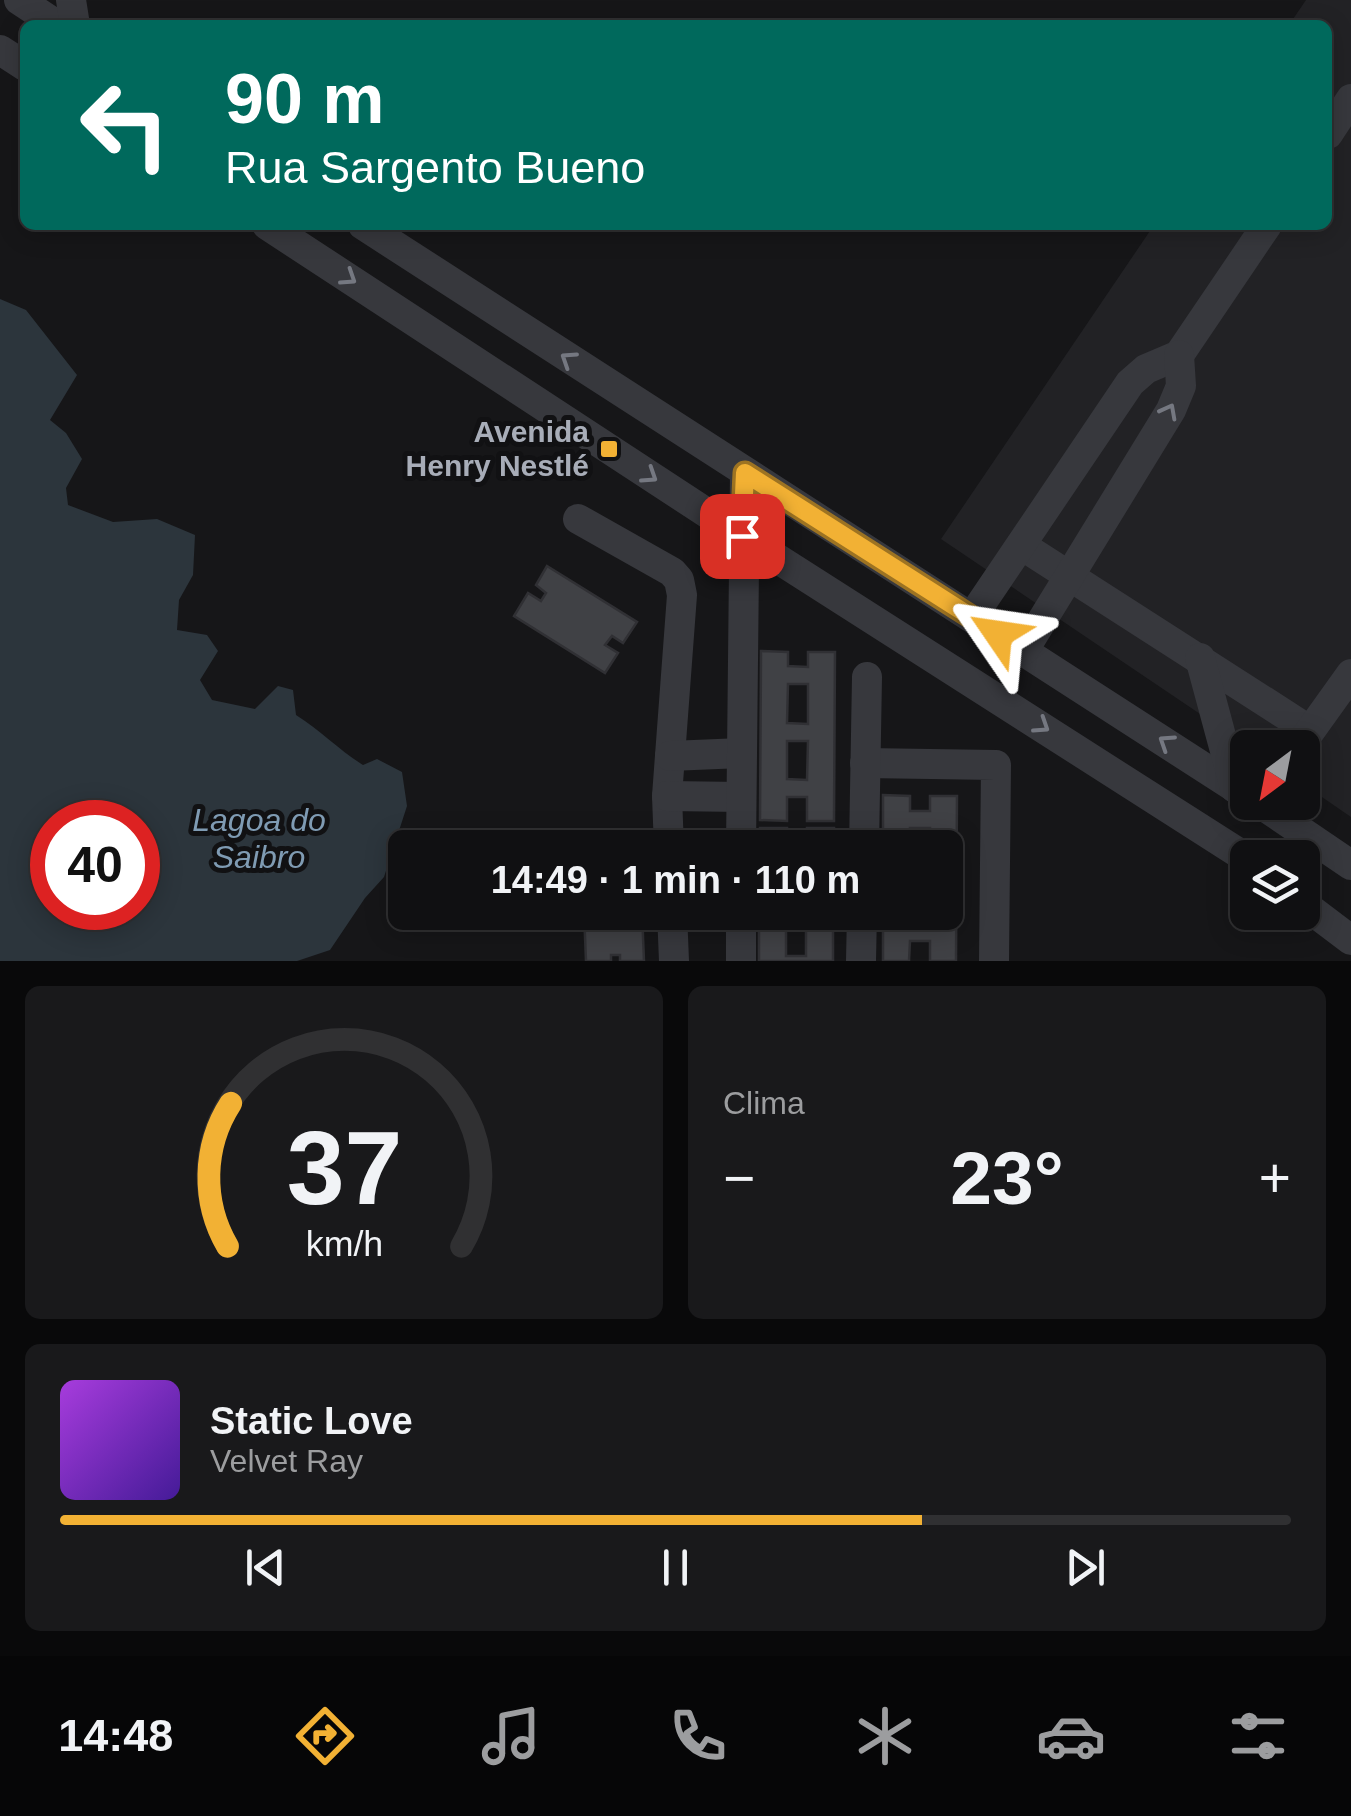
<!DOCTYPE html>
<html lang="pt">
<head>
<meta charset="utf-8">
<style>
	:root { --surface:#101012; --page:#19191b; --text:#f1f3f6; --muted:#9c9d9f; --line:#303032; --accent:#f2b134 }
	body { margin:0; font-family:Arial,sans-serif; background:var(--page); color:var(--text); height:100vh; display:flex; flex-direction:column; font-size:38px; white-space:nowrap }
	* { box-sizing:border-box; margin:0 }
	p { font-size:32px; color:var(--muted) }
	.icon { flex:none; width:55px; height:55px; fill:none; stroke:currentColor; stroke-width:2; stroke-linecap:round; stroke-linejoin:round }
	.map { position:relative; height:961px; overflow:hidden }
	.sheet { display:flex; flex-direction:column; gap:25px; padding:25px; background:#09090a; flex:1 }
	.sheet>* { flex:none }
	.top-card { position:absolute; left:20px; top:20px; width:1312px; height:210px; border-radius:15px; box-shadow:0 5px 25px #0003,0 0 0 2px var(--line); background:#00695c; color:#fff; overflow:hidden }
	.needle { width:65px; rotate:212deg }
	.tools { position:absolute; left:1230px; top:730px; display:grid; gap:20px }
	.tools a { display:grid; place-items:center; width:90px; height:90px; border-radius:15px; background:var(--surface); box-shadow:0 5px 25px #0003,0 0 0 2px var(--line); font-size:50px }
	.speed { position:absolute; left:30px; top:800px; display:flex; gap:20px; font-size:50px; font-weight:700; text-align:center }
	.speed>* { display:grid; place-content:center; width:130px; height:130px; border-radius:50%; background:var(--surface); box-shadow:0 5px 25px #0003,0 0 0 2px var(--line); line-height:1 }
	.speed .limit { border:15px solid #d22; background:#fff; color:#111 }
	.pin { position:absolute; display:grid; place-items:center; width:85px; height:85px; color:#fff; margin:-42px; border-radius:20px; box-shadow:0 5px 15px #0006 }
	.me { position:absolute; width:110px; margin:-55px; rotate:302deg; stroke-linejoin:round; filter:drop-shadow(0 0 8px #0008) }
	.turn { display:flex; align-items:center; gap:35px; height:210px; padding:0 40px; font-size:45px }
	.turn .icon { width:130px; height:130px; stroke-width:2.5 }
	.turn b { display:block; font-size:70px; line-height:85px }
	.big { font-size:75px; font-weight:700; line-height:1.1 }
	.sheet .tile { flex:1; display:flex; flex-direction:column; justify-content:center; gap:15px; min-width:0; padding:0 35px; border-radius:15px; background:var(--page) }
	.sheet .dial { align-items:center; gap:0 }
	.dial svg { height:260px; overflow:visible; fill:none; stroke:var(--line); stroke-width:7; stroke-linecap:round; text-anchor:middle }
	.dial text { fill:var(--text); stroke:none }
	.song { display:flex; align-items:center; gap:30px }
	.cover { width:120px; height:120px; border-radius:15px; background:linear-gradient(135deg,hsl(280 70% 55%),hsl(260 70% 35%)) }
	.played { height:10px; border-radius:5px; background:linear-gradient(90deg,var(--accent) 70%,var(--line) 70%) }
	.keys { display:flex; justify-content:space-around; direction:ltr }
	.heat { display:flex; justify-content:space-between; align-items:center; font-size:55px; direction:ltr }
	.sheet .tiles { flex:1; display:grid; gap:25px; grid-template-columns:1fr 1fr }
	.tile:last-child { grid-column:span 2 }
	.trip { position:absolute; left:388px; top:830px; width:575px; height:100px; border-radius:15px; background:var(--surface); box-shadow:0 5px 25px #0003,0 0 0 2px var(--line); font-weight:700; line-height:100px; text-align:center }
	.menu { display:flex; height:160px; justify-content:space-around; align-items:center; background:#060607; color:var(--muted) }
	.menu .icon { width:70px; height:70px }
	.menu .active { color:var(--accent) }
	.menu b { font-size:45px; color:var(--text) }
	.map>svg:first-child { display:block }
	.built { fill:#222225 }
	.water { fill:#2c353c; fill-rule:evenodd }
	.building { fill:#404145; stroke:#303034; stroke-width:2.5; fill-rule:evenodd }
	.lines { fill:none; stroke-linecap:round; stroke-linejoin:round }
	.minor { stroke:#37383d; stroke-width:30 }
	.oneway { stroke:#757881 }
	.route-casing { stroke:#9d7322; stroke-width:25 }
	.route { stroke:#f2b134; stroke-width:18 }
	.poi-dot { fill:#f2b134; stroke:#111113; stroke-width:4 }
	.labels { text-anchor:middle; stroke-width:10; stroke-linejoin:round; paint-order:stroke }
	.poi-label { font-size:30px; font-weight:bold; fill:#a8adb8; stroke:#111113; text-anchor:end }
	.water-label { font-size:32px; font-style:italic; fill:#7f9bb3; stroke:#111113 }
</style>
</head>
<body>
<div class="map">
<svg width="1351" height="961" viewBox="0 0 1351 961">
	<rect width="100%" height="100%" fill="#161618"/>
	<polygon class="built" points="1306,0 1351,0 1351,817 1303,784 1302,748 1249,747 941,539 1154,225 1328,225 1328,25 1289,25"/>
	<path class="water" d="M0,299L26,310L77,375L50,420L66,433L82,459L66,488L68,505L113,522L157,519L195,535L193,575L179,600L177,630L207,635L218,651L200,680L212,700L255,709L278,686L293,690L296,715C320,730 339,750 363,765L377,759L402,772L407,806L384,877L365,898L330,950L297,961H0ZM52,822H138V908H52Z"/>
	<g class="building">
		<polygon points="547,566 637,622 623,643 612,636 605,645 618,653 605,673 514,616 528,593 541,601 546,593 536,585"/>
		<path d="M761,651L788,652V666L808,667V652H835L834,821H807V797H787V821L760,820ZM788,684H808V724L787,723ZM787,741H808L807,780L787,779Z"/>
		<polygon points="883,795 910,796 910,811 930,811 930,796 957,796 956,961 930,961 930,941 910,941 909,961 883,961 883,912 910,912 910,923 930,924 930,912 945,912 945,848 930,848 930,828 910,828 910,848 883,848"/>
		<polygon points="760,828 787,828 787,843 807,843 807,828 834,828 834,848 760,848"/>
		<polygon points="584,912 642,912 644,961 620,961 620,955 611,955 611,961 586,961"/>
		<path d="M759,912H833V961H759ZM786,917H806V956H786Z"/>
	</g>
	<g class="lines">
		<g class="minor">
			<polyline points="19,0 57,25"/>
			<polyline points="71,0 75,25"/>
			<polyline points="0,50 25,66"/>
			<polyline points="1328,134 1351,99"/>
			<polyline points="267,225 742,536 1248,859"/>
			<polyline points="363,225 1248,796"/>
			<polyline points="578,519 672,572 679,580 682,595 667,796 669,848"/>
			<polyline points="1021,545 1309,730"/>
			<polyline points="972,617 1130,383 1146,369 1179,355 1267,225"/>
			<polyline points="1024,650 1171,410 1181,386 1179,355"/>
			<polyline points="1200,658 1235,788"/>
			<polyline points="1298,748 1351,674"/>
			<polyline points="670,756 742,753"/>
			<polyline points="865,763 996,765 994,961"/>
			<polyline points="667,796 741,797"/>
			<polyline points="1258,802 1351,865"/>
			<polyline points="741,848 745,473"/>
			<polyline points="864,848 867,677"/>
			<polyline points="1302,903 1351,940"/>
			<polyline points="672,912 674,961"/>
			<polyline points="741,961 741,912"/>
			<polyline points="861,961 862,912"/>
		</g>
	</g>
	<defs><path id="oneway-chevron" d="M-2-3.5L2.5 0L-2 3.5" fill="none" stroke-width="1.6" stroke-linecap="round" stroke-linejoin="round" transform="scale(2.5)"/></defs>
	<g class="oneway">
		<use href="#oneway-chevron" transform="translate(349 278) rotate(33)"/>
		<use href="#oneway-chevron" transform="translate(568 359) rotate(-147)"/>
		<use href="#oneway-chevron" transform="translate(1169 411) rotate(-62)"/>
		<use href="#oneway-chevron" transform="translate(650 476) rotate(33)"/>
		<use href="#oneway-chevron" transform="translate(1042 726) rotate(33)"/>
		<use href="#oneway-chevron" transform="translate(1166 742) rotate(-147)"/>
	</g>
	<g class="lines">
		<defs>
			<polyline id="route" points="742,536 745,473 998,634"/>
		</defs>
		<use href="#route" class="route-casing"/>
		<use href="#route" class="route"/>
	</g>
	<rect class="poi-dot" x="599" y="439" width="20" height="20" rx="5"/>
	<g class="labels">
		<g class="poi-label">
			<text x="589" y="442">Avenida<tspan x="589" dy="34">Henry Nestlé</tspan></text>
		</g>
		<g class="water-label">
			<text x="259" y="831">Lagoa do<tspan x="259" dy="37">Saibro</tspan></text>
		</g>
	</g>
</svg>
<div class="tools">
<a><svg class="needle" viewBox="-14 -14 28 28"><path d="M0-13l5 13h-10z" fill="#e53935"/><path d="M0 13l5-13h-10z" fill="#9c9d9f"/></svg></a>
<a><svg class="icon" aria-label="layers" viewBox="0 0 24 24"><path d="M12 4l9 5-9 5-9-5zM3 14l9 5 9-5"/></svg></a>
</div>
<div class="speed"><div class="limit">40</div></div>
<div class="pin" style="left:742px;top:536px;background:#d93025"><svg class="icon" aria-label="arrive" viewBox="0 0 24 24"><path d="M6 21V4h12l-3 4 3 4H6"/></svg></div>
<svg class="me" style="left:998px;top:634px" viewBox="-20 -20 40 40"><path d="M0-17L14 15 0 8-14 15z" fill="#f2b134" stroke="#fff" stroke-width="4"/></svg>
<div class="trip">14:49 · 1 min · 110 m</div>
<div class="top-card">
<div class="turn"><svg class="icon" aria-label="left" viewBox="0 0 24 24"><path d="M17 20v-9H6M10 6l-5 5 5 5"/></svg><div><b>90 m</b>Rua Sargento Bueno</div></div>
</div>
</div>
<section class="sheet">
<div class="tiles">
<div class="tile dial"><svg viewBox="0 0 100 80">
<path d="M14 69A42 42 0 1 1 86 69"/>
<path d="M14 69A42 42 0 0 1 15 25" stroke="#f2b134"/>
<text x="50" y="56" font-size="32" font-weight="700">37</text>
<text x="50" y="72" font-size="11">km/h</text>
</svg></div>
<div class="tile"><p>Clima</p>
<div class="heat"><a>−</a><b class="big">23°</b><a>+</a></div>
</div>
<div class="tile">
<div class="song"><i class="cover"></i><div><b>Static Love</b><p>Velvet Ray</p></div></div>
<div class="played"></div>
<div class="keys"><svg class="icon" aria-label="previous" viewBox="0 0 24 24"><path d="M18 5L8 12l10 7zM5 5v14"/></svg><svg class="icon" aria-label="pause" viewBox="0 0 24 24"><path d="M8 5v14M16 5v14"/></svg><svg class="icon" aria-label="next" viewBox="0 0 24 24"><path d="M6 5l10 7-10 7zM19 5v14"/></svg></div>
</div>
</div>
</section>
<nav class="menu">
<b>14:48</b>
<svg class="icon active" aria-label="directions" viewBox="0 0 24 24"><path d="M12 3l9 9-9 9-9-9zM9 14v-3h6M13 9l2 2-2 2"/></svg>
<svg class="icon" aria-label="music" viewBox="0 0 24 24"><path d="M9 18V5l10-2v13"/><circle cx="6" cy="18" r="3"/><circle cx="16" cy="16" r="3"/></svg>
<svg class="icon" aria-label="phone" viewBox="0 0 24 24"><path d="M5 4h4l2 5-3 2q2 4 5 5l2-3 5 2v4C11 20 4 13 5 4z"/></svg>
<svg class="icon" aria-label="climate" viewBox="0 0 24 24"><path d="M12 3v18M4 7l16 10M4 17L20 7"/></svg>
<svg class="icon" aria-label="car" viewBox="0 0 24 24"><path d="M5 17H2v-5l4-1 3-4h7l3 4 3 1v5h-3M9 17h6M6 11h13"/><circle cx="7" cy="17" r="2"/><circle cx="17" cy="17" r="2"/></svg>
<svg class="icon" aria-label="filters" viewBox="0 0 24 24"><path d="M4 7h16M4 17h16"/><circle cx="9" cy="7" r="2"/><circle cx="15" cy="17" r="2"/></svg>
</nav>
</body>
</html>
